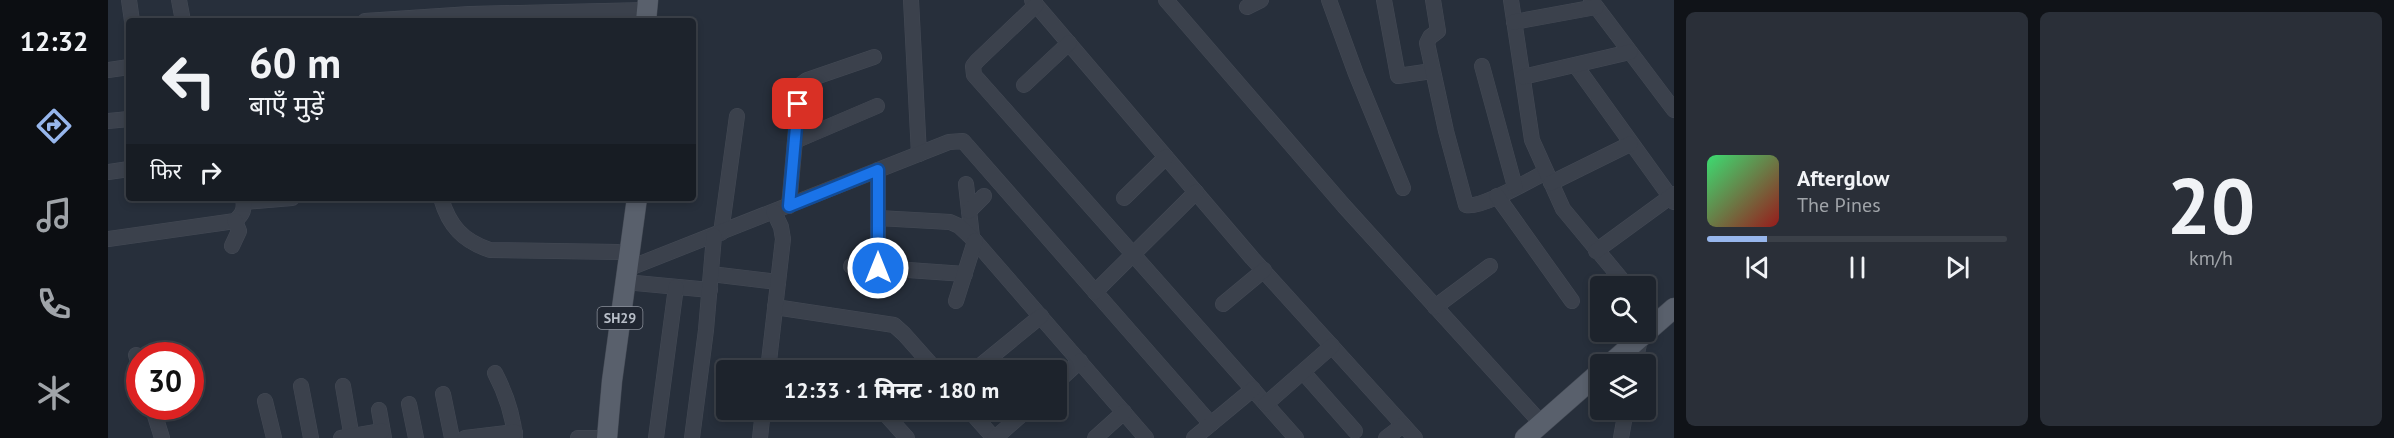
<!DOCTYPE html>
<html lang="hi">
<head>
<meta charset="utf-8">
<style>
	:root { --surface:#1d232c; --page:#2a2f38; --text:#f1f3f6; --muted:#a0a4a9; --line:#3b4048; --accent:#97b6ec }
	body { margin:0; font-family:"PT Sans","Noto Sans Devanagari",sans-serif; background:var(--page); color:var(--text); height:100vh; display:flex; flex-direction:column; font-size:22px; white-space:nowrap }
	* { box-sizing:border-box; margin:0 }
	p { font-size:20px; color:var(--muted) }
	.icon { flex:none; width:33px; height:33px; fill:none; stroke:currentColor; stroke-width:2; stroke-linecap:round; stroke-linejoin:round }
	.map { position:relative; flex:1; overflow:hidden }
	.side { display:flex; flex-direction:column; gap:12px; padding:12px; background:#101318; width:720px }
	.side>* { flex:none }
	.hud { position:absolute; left:18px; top:18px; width:570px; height:183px; border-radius:6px; box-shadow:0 3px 9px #0003,0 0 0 2px var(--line); background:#1d232c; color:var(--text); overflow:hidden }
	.controls { position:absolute; left:1482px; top:276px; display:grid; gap:12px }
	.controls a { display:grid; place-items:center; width:66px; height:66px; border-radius:6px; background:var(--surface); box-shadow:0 3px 9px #0003,0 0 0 2px var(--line); font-size:30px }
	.speed { position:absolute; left:18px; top:342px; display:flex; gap:12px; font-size:30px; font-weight:700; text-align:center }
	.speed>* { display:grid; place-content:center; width:78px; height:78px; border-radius:50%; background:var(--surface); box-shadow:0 3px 9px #0003,0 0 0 2px var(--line); line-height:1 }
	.speed .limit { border:9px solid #d22; background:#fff; color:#111 }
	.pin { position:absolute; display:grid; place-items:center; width:51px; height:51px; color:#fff; margin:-26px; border-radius:12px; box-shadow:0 3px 9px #0006 }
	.me { position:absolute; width:66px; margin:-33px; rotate:0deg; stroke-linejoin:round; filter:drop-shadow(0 0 4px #0008) }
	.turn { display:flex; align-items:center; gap:21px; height:126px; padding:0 24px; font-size:27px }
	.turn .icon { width:78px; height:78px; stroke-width:2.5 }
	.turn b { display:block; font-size:42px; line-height:51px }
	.then { display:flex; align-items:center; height:57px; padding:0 24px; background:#0003; gap:12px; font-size:22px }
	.side .widget { flex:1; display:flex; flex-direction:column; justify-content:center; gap:9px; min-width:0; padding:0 21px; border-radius:9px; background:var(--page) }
	.side .dial { align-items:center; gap:0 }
	.dial b { font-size:78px; line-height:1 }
	.song { display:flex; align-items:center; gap:18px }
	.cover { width:72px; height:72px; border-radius:9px; background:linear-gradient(135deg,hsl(140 70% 55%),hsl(0 70% 35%)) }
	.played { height:6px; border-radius:3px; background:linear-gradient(90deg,var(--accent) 20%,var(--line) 20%) }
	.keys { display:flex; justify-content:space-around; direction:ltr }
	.side .tiles { flex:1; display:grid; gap:12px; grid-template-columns:repeat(2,1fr) }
	.trip { position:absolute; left:608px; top:360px; width:351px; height:60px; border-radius:6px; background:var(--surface); box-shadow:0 3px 9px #0003,0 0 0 2px var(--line); font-weight:800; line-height:60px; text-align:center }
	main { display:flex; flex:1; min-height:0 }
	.tab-bar { display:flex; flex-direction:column; width:108px; justify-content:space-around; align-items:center; background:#0c0e12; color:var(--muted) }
	.tab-bar .icon { width:42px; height:42px }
	.tab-bar .current { color:var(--accent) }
	.tab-bar b { font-size:27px; color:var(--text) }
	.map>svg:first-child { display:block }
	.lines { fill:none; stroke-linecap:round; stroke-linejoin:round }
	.minor-casing { stroke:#444a55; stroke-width:16 }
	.major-casing { stroke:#444a55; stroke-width:21 }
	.minor { stroke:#3b414c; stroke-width:15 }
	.major { stroke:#59606c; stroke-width:20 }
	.route-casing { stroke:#114b97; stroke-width:15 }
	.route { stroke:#1a73e8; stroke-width:10 }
	.labels { text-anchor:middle; stroke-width:6; stroke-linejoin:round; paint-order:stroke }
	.shield { fill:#202631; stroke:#8a909a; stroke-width:1.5 }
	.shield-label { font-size:14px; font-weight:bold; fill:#b7bdc7 }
</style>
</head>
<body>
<main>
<nav class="tab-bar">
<b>12:32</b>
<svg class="icon current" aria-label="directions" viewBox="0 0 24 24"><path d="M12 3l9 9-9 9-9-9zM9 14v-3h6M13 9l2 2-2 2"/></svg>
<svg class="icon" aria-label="music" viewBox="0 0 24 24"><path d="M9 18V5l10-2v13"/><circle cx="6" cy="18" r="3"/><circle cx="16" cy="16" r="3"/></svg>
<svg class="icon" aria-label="phone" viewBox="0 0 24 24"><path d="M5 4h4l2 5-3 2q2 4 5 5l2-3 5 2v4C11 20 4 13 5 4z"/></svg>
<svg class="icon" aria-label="climate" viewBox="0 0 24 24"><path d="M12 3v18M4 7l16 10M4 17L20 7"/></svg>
</nav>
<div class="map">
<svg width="1566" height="438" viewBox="0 0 1566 438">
	<rect width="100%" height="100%" fill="#272f3b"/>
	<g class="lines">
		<defs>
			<g id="minor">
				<polyline points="21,0 24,21"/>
				<polyline points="71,0 75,21"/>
				<polyline points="803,0 811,154"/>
				<polyline points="924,0 1144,258 1307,438"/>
				<polyline points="1058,0 1236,206 1433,423"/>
				<polyline points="1221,0 1248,74 1295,188"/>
				<polyline points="1276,0 1290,76 1317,72"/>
				<path d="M1325,0L1330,31L1322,37L1319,43L1338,131L1358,205C1373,209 1422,180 1438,172"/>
				<polyline points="1403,0 1424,140 1455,209 1519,286"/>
				<polyline points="1483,0 1566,110"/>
				<polyline points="928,5 869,61 865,66 866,75 1188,438"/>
				<polyline points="1139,7 1153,0"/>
				<polyline points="257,21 362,14 539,10"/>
				<polyline points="1406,22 1488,7"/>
				<polyline points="1374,66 1407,187"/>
				<polyline points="1468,66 1566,202"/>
				<polyline points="0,70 21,67"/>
				<polyline points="1415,77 1522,52"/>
				<polyline points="916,85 961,43"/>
				<polyline points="0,121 21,119"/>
				<polyline points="687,141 769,106"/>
				<polyline points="0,172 21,169"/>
				<polyline points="1443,183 1522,144"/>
				<polyline points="858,184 864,237"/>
				<polyline points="1389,196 1464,301"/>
				<path d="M333,198C341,226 355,241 382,250L510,252"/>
				<polyline points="1016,198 1058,157"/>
				<polyline points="136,202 184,198"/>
				<polyline points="681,206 692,85 699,80 766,57"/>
				<polyline points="861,211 876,196"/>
				<polyline points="770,218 842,222 851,226 867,241 1038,438"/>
				<polyline points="613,233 629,116"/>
				<path d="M0,239L127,221C135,214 137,209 135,198"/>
				<polyline points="124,246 131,231 127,221"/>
				<polyline points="1488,251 1566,194"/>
				<polyline points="743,266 857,274"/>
				<polyline points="770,268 770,170"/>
				<polyline points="519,269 841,142 855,141 1103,424"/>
				<polyline points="603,274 670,282"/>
				<polyline points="517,282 602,290"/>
				<polyline points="987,292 1088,192"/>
				<polyline points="848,301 867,241"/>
				<polyline points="1115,304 1156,270"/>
				<polyline points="667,307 786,325 796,334 828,370"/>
				<polyline points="1327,307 1382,266"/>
				<polyline points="1538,308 1550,323"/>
				<polyline points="28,355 32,367"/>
				<polyline points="1527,364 1532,339"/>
				<polyline points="660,370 675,239 673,227 666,212"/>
				<polyline points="867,370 933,316"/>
				<polyline points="1195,372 1247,431"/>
				<path d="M387,373C398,394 405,414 407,438"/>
				<polyline points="948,383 972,361"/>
				<polyline points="193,386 203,438"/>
				<polyline points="235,386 244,438"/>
				<polyline points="335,394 344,438"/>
				<polyline points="157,401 166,438"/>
				<polyline points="301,404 308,438"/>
				<polyline points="1158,404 1224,346"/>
				<polyline points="44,406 54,438"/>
				<polyline points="271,410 276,438"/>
				<polyline points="861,410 886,438"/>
				<polyline points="780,417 799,438"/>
				<polyline points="233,438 274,431"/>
				<polyline points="357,438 407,432"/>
				<polyline points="470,438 499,438"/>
				<polyline points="548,438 568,287"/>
				<polyline points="584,438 598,330 606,236"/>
				<polyline points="652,438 655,410"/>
				<polyline points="887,438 919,410"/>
				<polyline points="987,438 1016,412"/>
				<polyline points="1086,438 1145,389"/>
				<polyline points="1278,438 1295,425"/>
				<polyline points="1513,438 1518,410"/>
			</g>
			<g id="major">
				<polyline points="538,21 540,0"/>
				<polyline points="1502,364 1566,308"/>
				<polyline points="499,438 504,381 529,198"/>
				<polyline points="1417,438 1492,372"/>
			</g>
		</defs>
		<use href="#minor" class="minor-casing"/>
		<use href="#major" class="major-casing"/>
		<use href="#minor" class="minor"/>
		<use href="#major" class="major"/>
	</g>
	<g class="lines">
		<defs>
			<polyline id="route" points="690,104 681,206 770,170 770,268"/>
		</defs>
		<use href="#route" class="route-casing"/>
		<use href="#route" class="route"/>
	</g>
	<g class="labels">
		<rect class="shield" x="489.5" y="307" width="45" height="22" rx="4.5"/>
		<g class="shield-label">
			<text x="512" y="323">SH29</text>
		</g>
	</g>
</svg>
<div class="controls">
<a><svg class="icon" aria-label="search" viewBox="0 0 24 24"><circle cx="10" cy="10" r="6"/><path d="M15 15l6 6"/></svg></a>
<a><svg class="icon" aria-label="layers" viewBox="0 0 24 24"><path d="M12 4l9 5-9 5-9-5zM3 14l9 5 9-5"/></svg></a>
</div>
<div class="speed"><div class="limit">30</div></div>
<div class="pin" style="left:690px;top:104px;background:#d93025"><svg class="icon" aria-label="arrive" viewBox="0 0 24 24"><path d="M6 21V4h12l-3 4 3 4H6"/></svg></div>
<svg class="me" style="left:770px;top:268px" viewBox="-20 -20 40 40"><circle r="17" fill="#1a73e8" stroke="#fff" stroke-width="3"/><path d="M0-11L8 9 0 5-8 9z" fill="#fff"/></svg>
<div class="trip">12:33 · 1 मिनट · 180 m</div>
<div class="hud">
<div class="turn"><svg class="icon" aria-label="left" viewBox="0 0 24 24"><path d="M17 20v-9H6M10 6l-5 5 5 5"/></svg><div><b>60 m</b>बाएँ मुड़ें</div></div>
<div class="then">फिर<svg class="icon" aria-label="right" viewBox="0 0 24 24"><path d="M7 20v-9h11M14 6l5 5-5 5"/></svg></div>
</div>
</div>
<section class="side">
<div class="tiles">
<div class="widget">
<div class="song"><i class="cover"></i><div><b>Afterglow</b><p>The Pines</p></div></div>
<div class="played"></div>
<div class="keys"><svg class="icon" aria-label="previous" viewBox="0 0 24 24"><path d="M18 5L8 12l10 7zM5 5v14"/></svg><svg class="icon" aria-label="pause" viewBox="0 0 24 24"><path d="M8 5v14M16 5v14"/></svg><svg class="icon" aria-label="next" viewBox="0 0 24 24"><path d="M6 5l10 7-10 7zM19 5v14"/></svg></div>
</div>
<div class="widget dial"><b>20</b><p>km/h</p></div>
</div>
</section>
</main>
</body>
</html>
